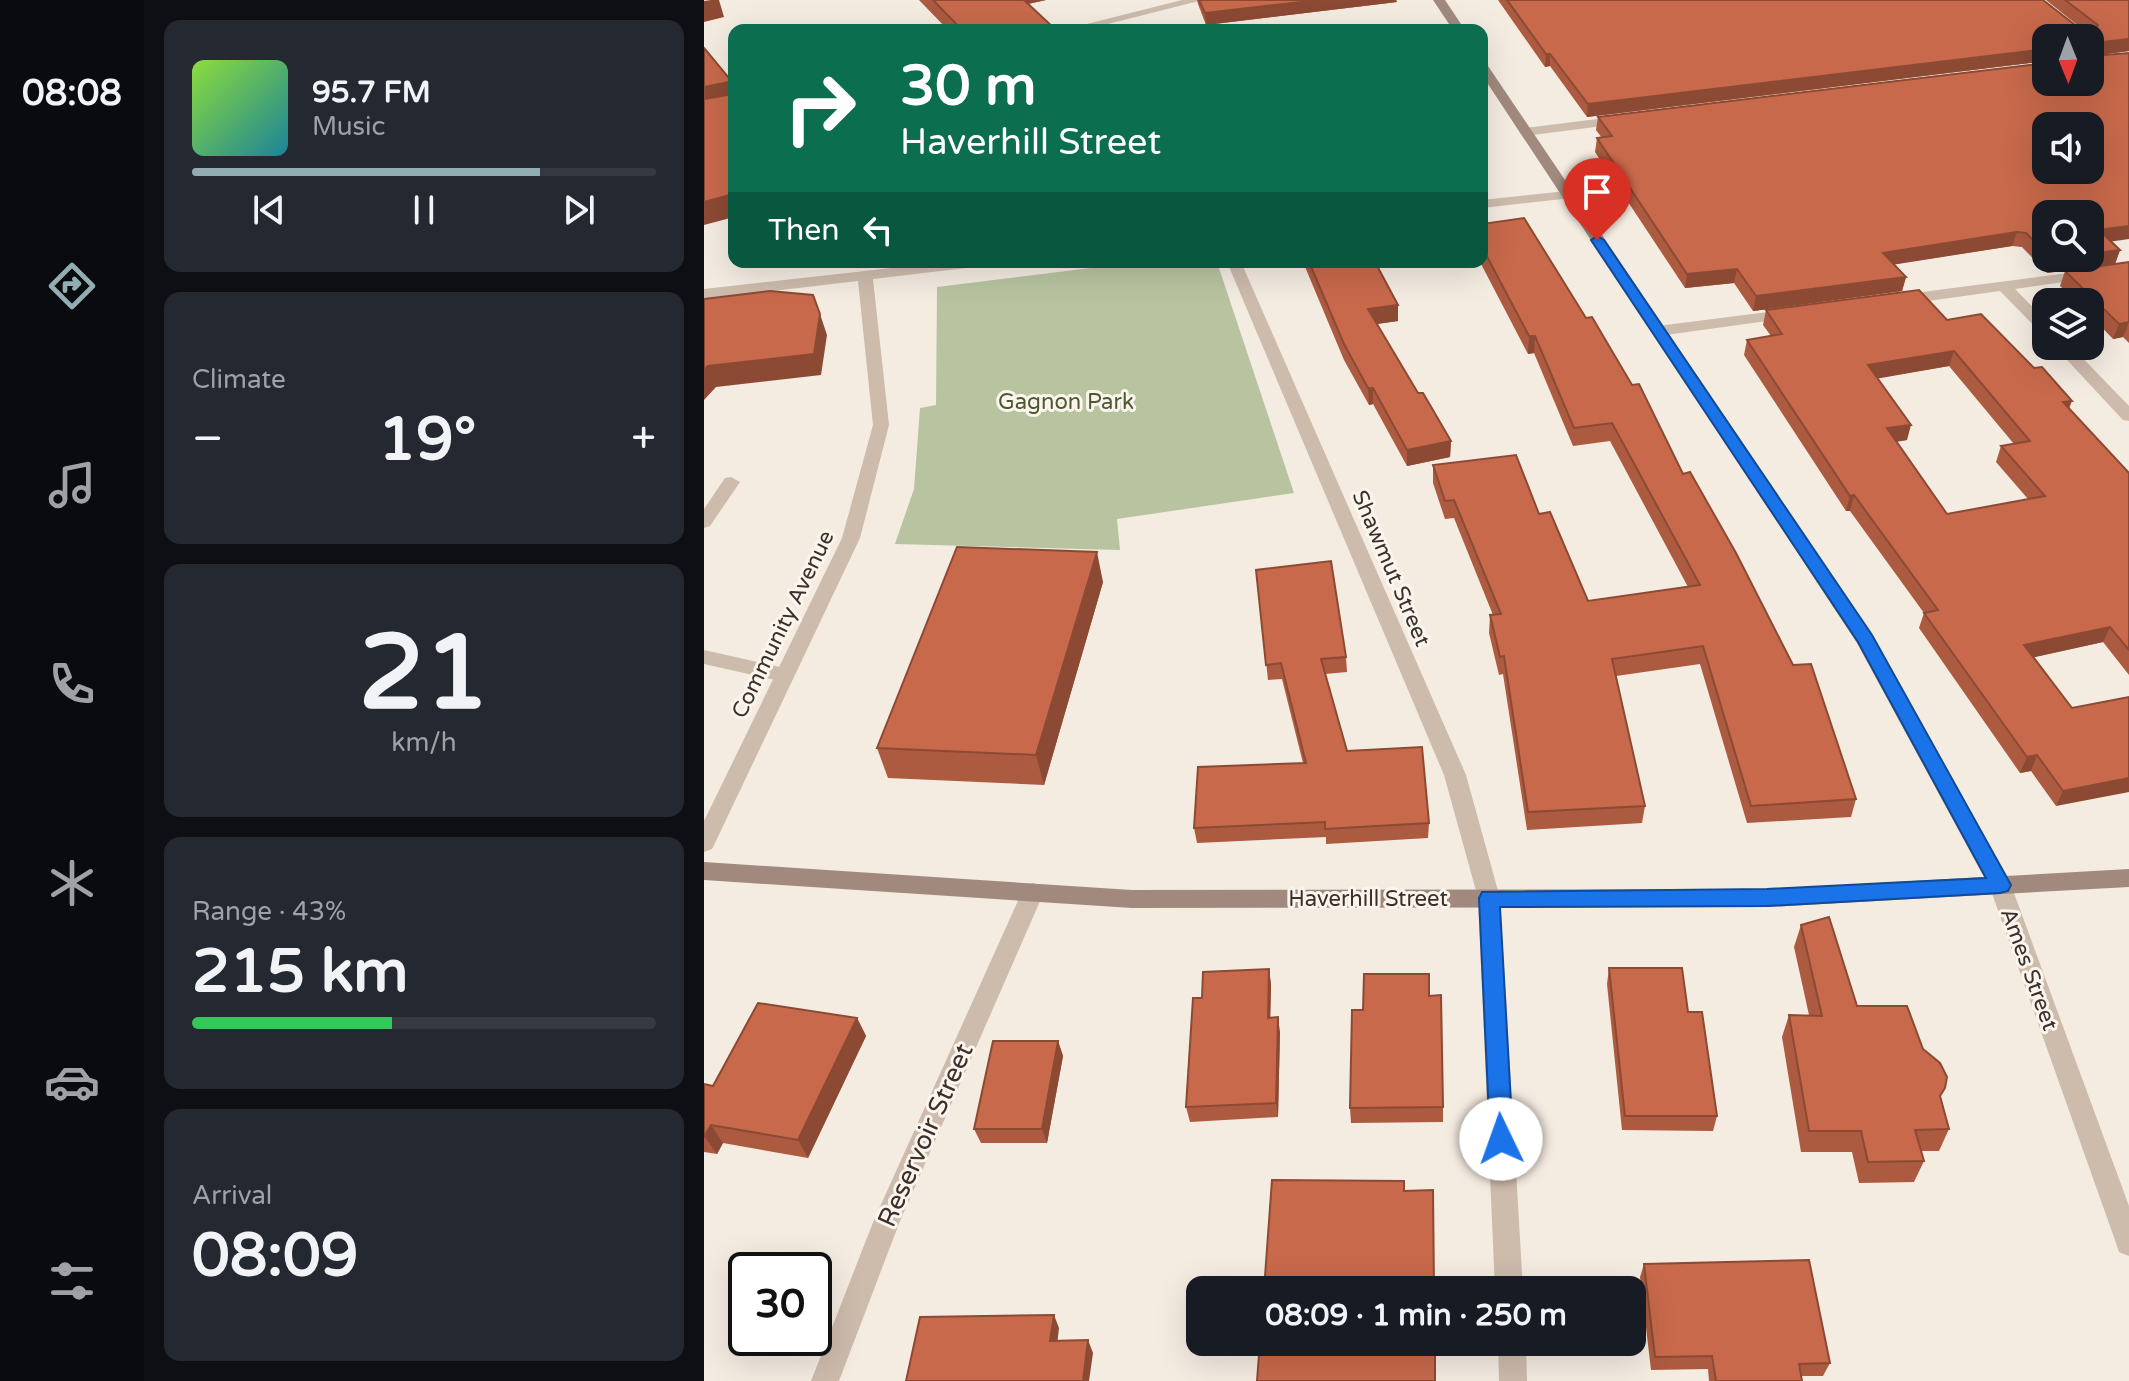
<!DOCTYPE html>
<html lang="en">
<head>
<meta charset="utf-8">
<style>
	:root { --surface:#171b24; --page:#242831; --text:#f1f3f6; --muted:#9ea1a6; --line:#363941; --accent:#92aeb2 }
	body { margin:0; font-family:"Varela Round",sans-serif; background:var(--page); color:var(--text); height:100vh; display:flex; flex-direction:column; font-size:30px; white-space:nowrap }
	* { box-sizing:border-box; margin:0 }
	p { font-size:26px; color:var(--muted) }
	.icon { flex:none; width:44px; height:44px; fill:none; stroke:currentColor; stroke-width:2; stroke-linecap:round; stroke-linejoin:round }
	.map { position:relative; flex:1; overflow:hidden }
	.sheet { display:flex; flex-direction:column; gap:20px; padding:20px; background:#0d0f14; width:560px }
	.sheet>* { flex:none }
	.banner { position:absolute; left:24px; top:24px; width:760px; height:244px; border-radius:16px; box-shadow:0 8px 32px #0002; background:#0b6e4f; color:#fff; overflow:hidden }
	.needle { width:52px; rotate:179deg }
	.buttons { position:absolute; left:1328px; top:24px; display:grid; gap:16px }
	.buttons a { display:grid; place-items:center; width:72px; height:72px; border-radius:16px; background:var(--surface); box-shadow:0 8px 32px #0002; font-size:40px }
	.speed { position:absolute; left:24px; top:1252px; display:flex; gap:16px; font-size:40px; font-weight:700; text-align:center }
	.speed>* { display:grid; place-content:center; width:104px; height:104px; border-radius:50%; background:var(--surface); box-shadow:0 8px 32px #0002; line-height:1 }
	.speed .limit { border:4px solid #111; border-radius:12px; background:#fff; color:#111 }
	.pin { position:absolute; display:grid; place-items:center; width:68px; height:68px; color:#fff; margin:-82px -34px; border-radius:50% 50% 50% 0; rotate:-45deg; box-shadow:0 0 8px #0007 }
	.pin .icon { rotate:45deg }
	.me { position:absolute; width:88px; margin:-44px; rotate:357deg; stroke-linejoin:round; filter:drop-shadow(0 0 6px #0008) }
	.turn { display:flex; align-items:center; gap:28px; height:168px; padding:0 40px; font-size:36px }
	.turn .icon { width:104px; height:104px; stroke-width:2.5 }
	.turn b { display:block; font-size:56px; line-height:68px }
	.then { display:flex; align-items:center; height:76px; padding:0 40px; background:#0003; gap:16px; font-size:30px }
	.big { font-size:60px; font-weight:700; line-height:1.1 }
	.sheet .widget { flex:1; display:flex; flex-direction:column; justify-content:center; gap:12px; min-width:0; padding:0 28px; border-radius:16px; background:var(--page) }
	.sheet .dial { align-items:center; gap:0 }
	.dial b { font-size:104px; line-height:1 }
	.song { display:flex; align-items:center; gap:24px }
	.cover { width:96px; height:96px; border-radius:12px; background:linear-gradient(135deg,hsl(90 70% 55%),hsl(190 70% 35%)) }
	.played { height:8px; border-radius:4px; background:linear-gradient(90deg,var(--accent) 75%,var(--line) 75%) }
	.keys { display:flex; justify-content:space-around; direction:ltr }
	.heat { display:flex; justify-content:space-between; align-items:center; font-size:44px; direction:ltr }
	.charge { height:12px; border-radius:6px; background:linear-gradient(90deg,#34c759 43%,var(--line) 0) }
	.trip { position:absolute; left:482px; top:1276px; width:460px; height:80px; border-radius:16px; background:var(--surface); box-shadow:0 8px 32px #0002; font-weight:700; line-height:80px; text-align:center }
	main { display:flex; flex:1; min-height:0 }
	.menu { display:flex; flex-direction:column; width:144px; justify-content:space-around; align-items:center; background:#090b0e; color:var(--muted) }
	.menu .icon { width:56px; height:56px }
	.menu .on { color:var(--accent) }
	.menu b { font-size:36px; color:var(--text) }
	.map>svg:first-child { display:block }
	.green { fill:#b8c4a0 }
	.lines { fill:none; stroke-linecap:round; stroke-linejoin:round }
	.lane { fill:#cdbbac; fill-rule:evenodd }
	.street { fill:#cdbbac; fill-rule:evenodd }
	.secondary { fill:#a18a7d; fill-rule:evenodd }
	.wall { fill:#ac5a40; fill-rule:evenodd }
	.shaded-wall { fill:#8c4a34 }
	.building { fill:#c8694b; stroke:#8c4a34; stroke-width:2; fill-rule:evenodd }
	.route { fill:#1a73e8; stroke:#114b97; stroke-width:2 }
	.labels { text-anchor:middle; stroke-width:6; stroke-linejoin:round; paint-order:stroke }
	.park-label { font-size:22px; fill:#4a5a2e; stroke:#fbf5ee }
	.street-label { font-size:22px; fill:#3b302b; stroke:#fbf5ee }
	.near-street-label { font-size:26px; fill:#3b302b; stroke:#fbf5ee }
</style>
</head>
<body>
<main>
<nav class="menu">
<b>08:08</b>
<svg class="icon on" aria-label="directions" viewBox="0 0 24 24"><path d="M12 3l9 9-9 9-9-9zM9 14v-3h6M13 9l2 2-2 2"/></svg>
<svg class="icon" aria-label="music" viewBox="0 0 24 24"><path d="M9 18V5l10-2v13"/><circle cx="6" cy="18" r="3"/><circle cx="16" cy="16" r="3"/></svg>
<svg class="icon" aria-label="phone" viewBox="0 0 24 24"><path d="M5 4h4l2 5-3 2q2 4 5 5l2-3 5 2v4C11 20 4 13 5 4z"/></svg>
<svg class="icon" aria-label="climate" viewBox="0 0 24 24"><path d="M12 3v18M4 7l16 10M4 17L20 7"/></svg>
<svg class="icon" aria-label="car" viewBox="0 0 24 24"><path d="M5 17H2v-5l4-1 3-4h7l3 4 3 1v5h-3M9 17h6M6 11h13"/><circle cx="7" cy="17" r="2"/><circle cx="17" cy="17" r="2"/></svg>
<svg class="icon" aria-label="filters" viewBox="0 0 24 24"><path d="M4 7h16M4 17h16"/><circle cx="9" cy="7" r="2"/><circle cx="15" cy="17" r="2"/></svg>
</nav>
<section class="sheet">
<div class="widget">
<div class="song"><i class="cover"></i><div><b>95.7 FM</b><p>Music</p></div></div>
<div class="played"></div>
<div class="keys"><svg class="icon" aria-label="previous" viewBox="0 0 24 24"><path d="M18 5L8 12l10 7zM5 5v14"/></svg><svg class="icon" aria-label="pause" viewBox="0 0 24 24"><path d="M8 5v14M16 5v14"/></svg><svg class="icon" aria-label="next" viewBox="0 0 24 24"><path d="M6 5l10 7-10 7zM19 5v14"/></svg></div>
</div>
<div class="widget"><p>Climate</p>
<div class="heat"><a>−</a><b class="big">19°</b><a>+</a></div>
</div>
<div class="widget dial"><b>21</b><p>km/h</p></div>
<div class="widget"><p>Range · 43%</p><b class="big">215 km</b><div class="charge"></div></div>
<div class="widget"><p>Arrival</p><b class="big">08:09</b></div>
</section>
<div class="map">
<svg width="1425" height="1381" viewBox="0 0 1425 1381">
	<rect width="100%" height="100%" fill="#f4ebe1"/>
	<polygon class="green" points="435,262 513,262 590,493 413,519 416,550 191,544 210,489 216,408 232,405 233,287"/>
	<g class="lines">
		<g class="lane">
			<polygon points="27,477 36,482 6,526 0,528 0,509 21,478"/>
			<polygon points="0,650 80,668 90,675 80,682 0,664"/>
		</g>
		<g class="street">
			<polygon points="478,0 499,0 380,30 359,30"/>
			<polygon points="917,116 923,120 922,123 821,136 815,132 821,128"/>
			<polygon points="863,191 868,192 868,198 778,208 778,200"/>
			<polygon points="241,262 286,262 279,266 169,279 185,425 156,538 11,843 8,849 0,852 0,821 138,538 169,425 154,281 0,299 0,289"/>
			<polygon points="523,262 537,262 762,775 796,898 819,1290 791,1290 774,898 740,775"/>
			<polygon points="1425,265 1425,273 1311,289 1342,321 1342,335 1337,333 1296,291 1195,305 1187,300 1195,295"/>
			<polygon points="1088,309 1093,311 1093,317 954,336 946,331 954,326"/>
			<polygon points="1350,346 1367,346 1425,406 1425,421 1419,420"/>
			<polygon points="1296,876 1304,879 1307,885 1425,1206 1425,1256 1415,1252 1412,1243 1285,885 1288,879"/>
			<polygon points="329,883 337,886 340,892 196,1221 135,1381 107,1381 170,1220 318,892 321,886"/>
			<polygon points="794,1342 822,1342 823,1381 795,1381"/>
		</g>
		<g class="secondary">
			<polygon points="729,0 741,0 761,30 749,30"/>
			<polygon points="778,62 784,66 1168,635 1302,876 1425,869 1425,887 1063,907 428,908 0,880 0,862 428,890 1063,889 1280,877 1153,643 778,75"/>
		</g>
	</g>
	<g class="wall">
		<polygon points="215,0 342,0 324,4 352,30 244,30"/>
		<polygon points="493,0 692,0 693,2 502,25 494,4"/>
		<path d="M794,0H1339L1375,28H1377L1342,0H1425V51L1388,56L1407,241L1416,250L1411,264L1343,273L1318,247L1308,246L1190,264L1202,277L1198,291L1049,311L1030,283L981,288L891,152L893,138H898L892,130L894,117L1386,82L1342,38V61L883,117L846,66L841,67ZM1342,214L1386,258H1342Z"/>
		<polygon points="778,224 979,474 1152,799 1147,817 1043,823 996,664 912,676 941,806 938,823 823,830 799,674 795,675 785,633 786,615 789,615 750,518 741,519 729,483 729,465 835,514 884,601 984,587 906,441 869,446 830,353 824,354 776,262 778,262"/>
		<polygon points="599,262 671,262 694,305 694,321 673,324 714,393 747,441 746,457 703,466 669,404 665,405 640,360"/>
		<polygon points="1425,262 1425,343 1419,337 1409,339 1386,315 1386,302 1373,302 1356,286 1361,271"/>
		<path d="M1062,310L1243,320L1365,409L1425,473V675L1399,642L1330,657L1368,708L1425,697L1352,806L1327,771L1316,773L1215,628L1220,613L1146,511H1142L1040,355L1043,340L1067,336L1059,325ZM1245,366L1310,444L1297,446L1292,462L1324,499L1243,514L1192,442L1203,440L1173,378Z"/>
		<polygon points="552,570 642,657 643,672 621,674 643,751 725,823 724,838 622,844 622,837 493,843 490,828 599,763 578,679 564,680"/>
		<polygon points="399,582 340,785 184,778 173,748"/>
		<polygon points="1097,925 1153,1006 1237,1098 1245,1129 1235,1151 1217,1151 1220,1161 1210,1182 1155,1183 1148,1152 1097,1152 1078,1037 1085,1015 1105,1015 1090,947"/>
		<polygon points="905,968 984,1012 1013,1116 1009,1131 918,1130 903,984"/>
		<polygon points="565,969 567,985 566,1018 576,1032 574,1117 486,1122 482,1107 498,998"/>
		<polygon points="659,1010 739,1107 739,1122 647,1123 646,1108"/>
		<polygon points="153,1018 162,1036 104,1158 19,1143 13,1154 0,1152 0,1084 9,1086"/>
		<polygon points="354,1041 359,1056 343,1143 277,1143 270,1129"/>
		<polygon points="940,1264 1126,1363 1119,1376 1097,1376 1098,1381 1005,1381 1004,1369 947,1370 936,1277"/>
	</g>
	<g class="shaded-wall">
		<polygon points="7,0 15,0 20,17 0,22 0,1"/>
		<polygon points="309,0 342,0 310,7"/>
		<polygon points="615,0 692,0 693,2 502,25 501,13"/>
		<polygon points="1425,39 1425,51 1386,56 1390,43"/>
		<polygon points="1342,49 1342,61 883,117 884,104"/>
		<polygon points="842,54 846,54 846,66 841,67"/>
		<polygon points="25,82 30,96 0,108 0,87"/>
		<polygon points="26,195 30,206 30,217 0,225 0,202"/>
		<polygon points="1425,226 1425,239 1390,244 1395,230"/>
		<polygon points="1313,232 1308,246 1175,267 1179,253"/>
		<polygon points="1416,250 1411,264 1343,273 1348,259 1386,258 1386,254"/>
		<polygon points="1033,269 1030,283 981,288 983,274"/>
		<polygon points="1202,277 1198,291 1049,311 1052,296"/>
		<polygon points="694,305 694,321 665,325 664,309"/>
		<polygon points="116,314 123,335 117,375 12,387 0,400 0,370 4,366"/>
		<polygon points="1425,322 1419,337 1409,339 1415,324"/>
		<polygon points="825,336 831,336 830,353 824,354"/>
		<polygon points="1250,351 1245,366 1160,381 1164,365"/>
		<polygon points="664,388 669,388 669,404 665,405"/>
		<polygon points="1368,401 1362,416 1359,402"/>
		<polygon points="1207,425 1203,440 1179,443 1183,428"/>
		<polygon points="747,441 746,457 703,466 703,450"/>
		<polygon points="1150,495 1146,511 1142,511 1146,496"/>
		<polygon points="393,552 399,582 340,785 332,755"/>
		<polygon points="1406,627 1399,642 1314,661 1320,645"/>
		<polygon points="1333,755 1327,771 1316,773 1323,757"/>
		<polygon points="1425,778 1425,792 1352,806 1359,791"/>
		<polygon points="565,969 567,985 566,1033 564,1018"/>
		<polygon points="574,1017 576,1032 574,1117 572,1103"/>
		<polygon points="153,1018 162,1036 104,1158 94,1140"/>
		<polygon points="354,1041 359,1056 343,1143 338,1129"/>
		<polygon points="7,1125 19,1143 13,1154 1,1137"/>
		<polygon points="350,1315 355,1328 352,1354 346,1341"/>
		<polygon points="384,1340 389,1353 385,1381 379,1381"/>
	</g>
	<g class="building">
		<polygon points="229,0 320,0 352,30 258,30"/>
		<polygon points="495,0 615,0 501,13"/>
		<path d="M803,0H1339L1375,28H1391L1394,25L1361,0H1425V39L1390,43L1388,56L1425,53V226L1395,230L1416,250L1386,254V214H1342V253L1322,233L1313,232L1179,253L1202,277L1052,296L1033,269L983,274L893,138L908,136L894,117L1342,63V82H1386V38H1342V49L884,104L846,54H842ZM1342,126H1386V170H1342Z"/>
		<polygon points="0,48 30,84 30,201 26,195 0,202 0,99 24,95 25,82 0,87"/>
		<polygon points="820,218 882,318 888,317 928,385 935,384 979,474 986,472 1032,553 1089,665 1107,664 1152,799 1047,806 999,646 908,659 941,806 824,812 800,656 796,657 786,615 797,614 750,500 741,501 729,465 812,455 835,514 846,512 884,601 996,585 908,423 870,428 831,336 825,336 778,247 778,224"/>
		<polygon points="605,262 671,262 694,305 664,309 714,393 719,393 747,441 703,450 669,388 664,388 640,344"/>
		<polygon points="1425,262 1425,322 1415,324 1361,271"/>
		<path d="M1215,290L1243,320L1277,314L1330,368L1338,367L1368,401L1359,402L1425,473V650L1406,627L1320,645L1368,708L1425,697V778L1359,791L1333,755L1323,757L1220,613L1234,610L1150,495L1146,496L1043,340L1078,334L1062,310ZM1250,351L1326,441L1297,446L1341,496L1243,514L1183,428L1207,425L1164,365Z"/>
		<polygon points="66,291 109,295 116,314 110,354 4,366 0,370 0,299"/>
		<polygon points="253,547 393,552 332,755 173,748"/>
		<polygon points="627,561 642,657 617,659 643,751 718,747 725,823 621,829 621,822 490,828 494,767 602,763 577,663 562,665 552,570"/>
		<polygon points="1125,917 1153,1006 1203,1006 1219,1049 1236,1063 1243,1077 1241,1088 1236,1096 1245,1129 1211,1130 1220,1161 1164,1162 1157,1131 1105,1131 1085,1015 1118,1016 1097,925"/>
		<polygon points="905,968 978,968 984,1012 998,1012 1013,1116 921,1116"/>
		<polygon points="565,969 564,1018 574,1017 572,1103 482,1107 489,998 498,998 499,972"/>
		<polygon points="660,974 725,974 725,996 737,995 739,1107 646,1108 648,1010 659,1010"/>
		<polygon points="54,1003 153,1018 94,1140 7,1125 0,1137 0,1084 9,1086"/>
		<polygon points="289,1041 354,1041 338,1129 270,1129"/>
		<polygon points="568,1180 700,1181 700,1191 729,1190 730,1290 560,1290"/>
		<polygon points="1105,1260 1126,1363 1095,1364 1098,1381 1012,1381 1008,1356 951,1357 940,1264"/>
		<polygon points="350,1315 346,1341 384,1340 379,1381 202,1381 216,1317"/>
		<polygon points="556,1342 731,1342 731,1381 553,1381"/>
	</g>
	<polygon class="route" points="893,236 900,240 1168,635 1307,885 1304,891 1296,893 1063,906 796,907 809,1139 805,1147 797,1150 789,1147 786,1139 775,898 778,892 1063,889 1282,878 1154,642 887,240"/>
	<g class="labels">
		<g class="park-label">
			<text x="362" y="409">Gagnon Park</text>
		</g>
		<g class="street-label">
			<text transform="translate(688 568) rotate(67)" y="8">Shawmut Street</text>
			<text transform="translate(78 624) rotate(-64)" y="8">Community Avenue</text>
			<text x="664" y="906">Haverhill Street</text>
			<text transform="translate(1326 969) rotate(70)" y="8">Ames Street</text>
		</g>
		<g class="near-street-label">
			<text transform="translate(221 1135) rotate(-66)" y="9">Reservoir Street</text>
		</g>
	</g>
</svg>
<div class="buttons">
<a><svg class="needle" viewBox="-14 -14 28 28"><path d="M0-13l5 13h-10z" fill="#e53935"/><path d="M0 13l5-13h-10z" fill="#9ea1a6"/></svg></a>
<a><svg class="icon" aria-label="sound" viewBox="0 0 24 24"><path d="M4 9h4l5-4v14l-5-4H4zM17 9q2 3 0 6"/></svg></a>
<a><svg class="icon" aria-label="search" viewBox="0 0 24 24"><circle cx="10" cy="10" r="6"/><path d="M15 15l6 6"/></svg></a>
<a><svg class="icon" aria-label="layers" viewBox="0 0 24 24"><path d="M12 4l9 5-9 5-9-5zM3 14l9 5 9-5"/></svg></a>
</div>
<div class="speed"><div class="limit">30</div></div>
<div class="pin" style="left:893px;top:240px;background:#d93025"><svg class="icon" aria-label="arrive" viewBox="0 0 24 24"><path d="M6 21V4h12l-3 4 3 4H6"/></svg></div>
<svg class="me" style="left:797px;top:1139px" viewBox="-20 -20 40 40"><circle r="19" fill="#fff"/><path d="M0-13L10 11 0 6-10 11z" fill="#1a73e8"/></svg>
<div class="trip">08:09 · 1 min · 250 m</div>
<div class="banner">
<div class="turn"><svg class="icon" aria-label="right" viewBox="0 0 24 24"><path d="M7 20v-9h11M14 6l5 5-5 5"/></svg><div><b>30 m</b>Haverhill Street</div></div>
<div class="then">Then<svg class="icon" aria-label="left" viewBox="0 0 24 24"><path d="M17 20v-9H6M10 6l-5 5 5 5"/></svg></div>
</div>
</div>
</main>
</body>
</html>
